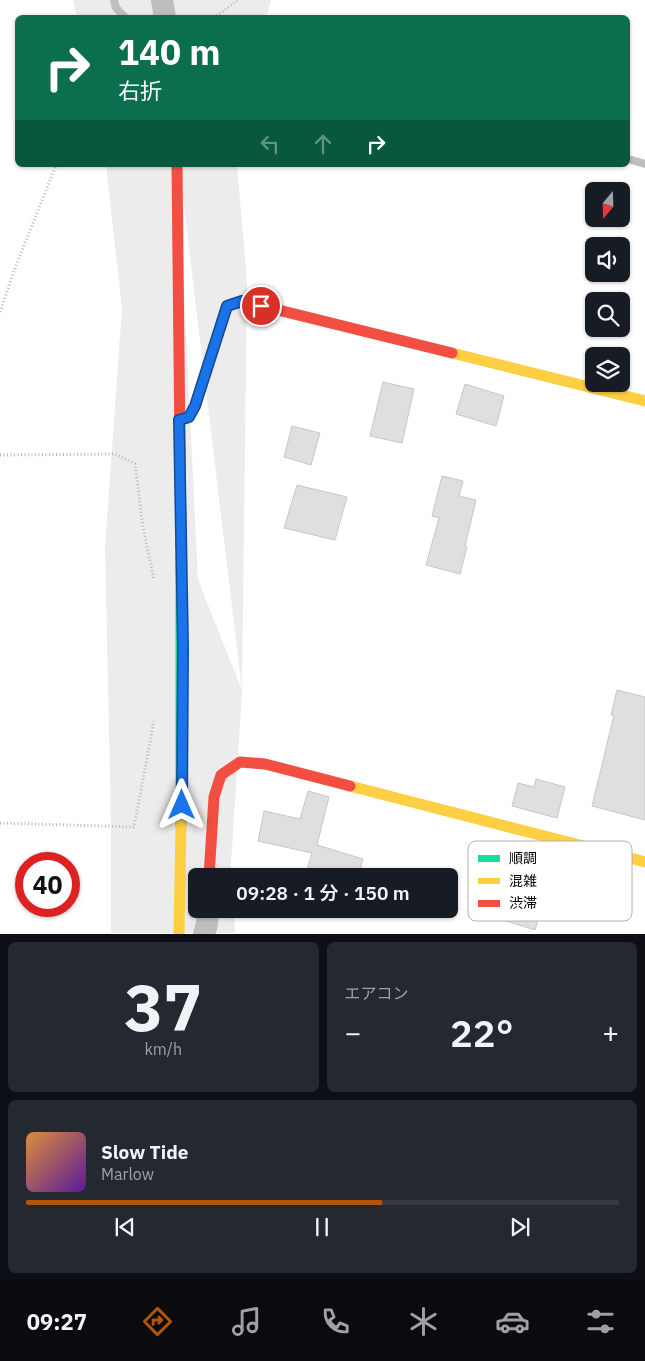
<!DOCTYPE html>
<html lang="ja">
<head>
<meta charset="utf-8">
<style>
	:root { --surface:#171b24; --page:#242831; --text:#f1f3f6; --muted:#9ea1a6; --line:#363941; --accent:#b45309 }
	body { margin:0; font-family:"IBM Plex Sans","Noto Sans JP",sans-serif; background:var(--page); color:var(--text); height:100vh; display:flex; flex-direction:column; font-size:19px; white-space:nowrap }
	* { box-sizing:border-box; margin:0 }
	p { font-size:16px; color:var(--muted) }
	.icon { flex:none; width:28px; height:28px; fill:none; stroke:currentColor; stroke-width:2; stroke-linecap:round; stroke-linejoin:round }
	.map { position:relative; height:934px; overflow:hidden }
	.sheet { display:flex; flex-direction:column; gap:8px; padding:8px; background:#0d0f14; flex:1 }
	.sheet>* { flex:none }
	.guide { position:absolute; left:15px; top:15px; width:615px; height:152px; border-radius:8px; box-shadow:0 1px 4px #0004; background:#0b6e4f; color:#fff; overflow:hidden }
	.needle { width:32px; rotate:199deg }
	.tools { position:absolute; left:585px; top:182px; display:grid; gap:10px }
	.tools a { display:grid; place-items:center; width:45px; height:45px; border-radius:8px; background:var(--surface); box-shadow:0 1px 4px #0004; font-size:25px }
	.speed { position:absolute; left:15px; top:852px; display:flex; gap:10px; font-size:25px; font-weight:700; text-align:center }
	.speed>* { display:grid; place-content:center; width:65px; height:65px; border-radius:50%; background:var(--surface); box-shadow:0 1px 4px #0004; line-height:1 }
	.speed .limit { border:8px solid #d22; background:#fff; color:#111 }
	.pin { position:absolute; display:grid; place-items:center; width:42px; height:42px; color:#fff; margin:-21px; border:2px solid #fff; border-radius:50%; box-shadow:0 1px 5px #0007 }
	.me { position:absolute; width:55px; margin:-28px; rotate:0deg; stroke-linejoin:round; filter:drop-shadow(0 0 4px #0008) }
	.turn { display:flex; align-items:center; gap:18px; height:105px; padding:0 20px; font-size:22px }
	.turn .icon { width:65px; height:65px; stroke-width:2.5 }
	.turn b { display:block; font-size:35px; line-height:42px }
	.lanes { display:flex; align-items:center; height:48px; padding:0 20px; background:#0003; justify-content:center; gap:25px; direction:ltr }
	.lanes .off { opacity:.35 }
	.big { font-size:38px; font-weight:600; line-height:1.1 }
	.sheet .card { flex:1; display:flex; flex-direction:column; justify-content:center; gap:8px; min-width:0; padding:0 18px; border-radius:8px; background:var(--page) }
	.sheet .dial { align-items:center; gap:0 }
	.dial b { font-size:65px; line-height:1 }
	.song { display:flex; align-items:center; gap:15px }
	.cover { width:60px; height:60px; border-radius:8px; background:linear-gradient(135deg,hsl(30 70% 55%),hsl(270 70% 35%)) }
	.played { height:5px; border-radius:2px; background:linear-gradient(90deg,var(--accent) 60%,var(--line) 60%) }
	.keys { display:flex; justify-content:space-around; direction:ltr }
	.heat { display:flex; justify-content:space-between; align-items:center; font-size:28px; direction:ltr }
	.sheet .tiles { flex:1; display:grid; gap:8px; grid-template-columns:1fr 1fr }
	.card:last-child { grid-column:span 2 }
	.trip { position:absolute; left:188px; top:868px; width:270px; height:50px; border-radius:8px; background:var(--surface); box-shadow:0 1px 4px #0004; font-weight:600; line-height:50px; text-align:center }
	.tab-bar { display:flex; height:80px; justify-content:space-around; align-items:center; background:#090b0e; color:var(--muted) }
	.tab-bar .icon { width:35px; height:35px }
	.tab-bar .selected { color:var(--accent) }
	.tab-bar b { font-size:22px; color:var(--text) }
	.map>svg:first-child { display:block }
	.green { fill:#ececec }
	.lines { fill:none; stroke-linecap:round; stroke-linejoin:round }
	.stream { stroke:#bfbfbf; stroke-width:8 }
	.building { fill:#dfdfdf; stroke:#c7c7c7 }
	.path { stroke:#b9b9b9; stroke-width:3; stroke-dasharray:1 2.5; stroke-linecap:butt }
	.street { stroke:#bebebe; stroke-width:22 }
	.fast { stroke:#16e098; stroke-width:11 }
	.slow { stroke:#ffcf43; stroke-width:11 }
	.jam { stroke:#f24e42; stroke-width:11 }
	.route-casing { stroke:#114b97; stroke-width:12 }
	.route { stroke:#1a73e8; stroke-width:9 }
	.key { fill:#fff; stroke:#b2b2b2; stroke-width:1 }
	.key-label { font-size:14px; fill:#000 }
</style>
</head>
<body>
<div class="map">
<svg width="645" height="934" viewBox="0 0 645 934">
	<rect width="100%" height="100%" fill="#fff"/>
	<g class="green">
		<polygon points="73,0 271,0 266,18 77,17"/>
		<polygon points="106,165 178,165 198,580 242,690 179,165 237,165 247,281 242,692 231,864 231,876 196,876 196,909 234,909 235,933 111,933 111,826 105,547 122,308"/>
	</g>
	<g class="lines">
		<g class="stream">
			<polyline points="114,0 116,8 126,18"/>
			<polyline points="628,159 645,164"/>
		</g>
	</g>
	<g class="building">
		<polygon points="383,382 414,389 402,443 370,436"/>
		<polygon points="465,384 504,396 496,426 456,414"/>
		<polygon points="292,426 320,433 311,465 284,457"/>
		<polygon points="442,476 463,481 459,496 476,500 465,546 467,547 460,574 426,565 439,518 432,516"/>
		<polygon points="297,485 347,497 335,540 284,528"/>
		<polygon points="617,690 645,697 645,820 592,806 614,715 611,715"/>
		<polygon points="536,779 565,787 557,818 512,806 518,783 534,787"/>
		<polygon points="308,791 329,797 317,845 363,859 358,876 305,876 312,853 258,841 264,811 300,819"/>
		<polygon points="498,878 546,893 535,930 487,915"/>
	</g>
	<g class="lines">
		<g class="path">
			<polyline points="214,18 238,0"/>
			<polyline points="0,312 15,268 56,165"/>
			<polyline points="0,455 115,454 135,464 143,527 154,580"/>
			<polyline points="0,823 134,827 154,721"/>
		</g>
		<g class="street">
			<polyline points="162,0 165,18"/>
			<polyline points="204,934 207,924 208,909"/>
		</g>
		<polyline class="fast" points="181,825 181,545"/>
		<g class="slow">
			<polyline points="452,353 645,401"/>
			<polyline points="350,786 645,862"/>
			<polyline points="179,934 181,825"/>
		</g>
		<g class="jam">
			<polyline points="177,165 181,545"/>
			<polyline points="179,420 189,417 195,406 227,306 242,301 452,353"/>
			<polyline points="209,876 214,797 221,775 240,762 265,764 350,786"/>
		</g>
	</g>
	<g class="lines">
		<defs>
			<polyline id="route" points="182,805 183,647 179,420 189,417 195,406 227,306 242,301 261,306"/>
		</defs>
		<use href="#route" class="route-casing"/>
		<use href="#route" class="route"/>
	</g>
	<rect x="468" y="841" width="164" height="80" rx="8" class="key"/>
	<rect x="478" y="855" width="22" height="7" fill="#16e098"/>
	<rect x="478" y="878" width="22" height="6" fill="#ffcf43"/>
	<rect x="478" y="900" width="22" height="7" fill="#f24e42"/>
	<g class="key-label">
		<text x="509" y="863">順調</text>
		<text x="509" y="886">混雑</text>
		<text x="509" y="908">渋滞</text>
	</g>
</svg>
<div class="tools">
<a><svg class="needle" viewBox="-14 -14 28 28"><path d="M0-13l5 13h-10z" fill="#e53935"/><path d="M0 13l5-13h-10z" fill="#9ea1a6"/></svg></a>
<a><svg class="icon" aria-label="sound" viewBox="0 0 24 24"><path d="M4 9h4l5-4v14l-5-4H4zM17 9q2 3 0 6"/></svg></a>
<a><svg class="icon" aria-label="search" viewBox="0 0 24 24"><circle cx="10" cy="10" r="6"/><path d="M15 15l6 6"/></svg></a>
<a><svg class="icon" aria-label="layers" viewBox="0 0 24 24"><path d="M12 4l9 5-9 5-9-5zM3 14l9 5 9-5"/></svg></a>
</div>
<div class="speed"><div class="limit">40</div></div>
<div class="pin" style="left:261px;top:306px;background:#d93025"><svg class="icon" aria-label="arrive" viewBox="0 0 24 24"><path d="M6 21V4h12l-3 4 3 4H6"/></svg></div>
<svg class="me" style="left:182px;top:805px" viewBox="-20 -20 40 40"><path d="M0-17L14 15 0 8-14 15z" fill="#1a73e8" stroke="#fff" stroke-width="4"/></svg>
<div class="trip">09:28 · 1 分 · 150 m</div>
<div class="guide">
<div class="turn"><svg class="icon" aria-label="right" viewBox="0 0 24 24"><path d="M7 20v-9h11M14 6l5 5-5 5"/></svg><div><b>140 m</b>右折</div></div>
<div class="lanes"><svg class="icon off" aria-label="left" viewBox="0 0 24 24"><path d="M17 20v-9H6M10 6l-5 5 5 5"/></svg><svg class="icon off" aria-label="ahead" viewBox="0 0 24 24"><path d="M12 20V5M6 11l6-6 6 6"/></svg><svg class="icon" aria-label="right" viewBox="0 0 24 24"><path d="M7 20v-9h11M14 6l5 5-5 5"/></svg></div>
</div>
</div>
<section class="sheet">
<div class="tiles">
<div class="card dial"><b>37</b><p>km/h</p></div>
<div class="card"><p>エアコン</p>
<div class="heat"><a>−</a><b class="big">22°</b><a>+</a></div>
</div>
<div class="card">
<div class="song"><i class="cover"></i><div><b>Slow Tide</b><p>Marlow</p></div></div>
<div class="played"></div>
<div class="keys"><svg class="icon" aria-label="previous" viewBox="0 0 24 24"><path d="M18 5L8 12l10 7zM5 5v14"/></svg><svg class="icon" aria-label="pause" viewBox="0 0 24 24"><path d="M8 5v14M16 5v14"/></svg><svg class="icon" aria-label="next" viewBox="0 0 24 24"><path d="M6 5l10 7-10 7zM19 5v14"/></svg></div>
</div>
</div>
</section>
<nav class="tab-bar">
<b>09:27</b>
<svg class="icon selected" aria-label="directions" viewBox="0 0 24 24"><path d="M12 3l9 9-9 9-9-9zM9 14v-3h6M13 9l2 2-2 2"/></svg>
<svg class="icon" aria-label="music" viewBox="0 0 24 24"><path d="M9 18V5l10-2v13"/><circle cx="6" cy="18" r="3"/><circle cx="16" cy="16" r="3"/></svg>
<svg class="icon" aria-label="phone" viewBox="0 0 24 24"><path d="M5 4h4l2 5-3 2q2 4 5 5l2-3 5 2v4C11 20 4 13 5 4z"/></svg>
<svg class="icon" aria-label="climate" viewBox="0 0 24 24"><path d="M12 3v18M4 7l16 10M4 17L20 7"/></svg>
<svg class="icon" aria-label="car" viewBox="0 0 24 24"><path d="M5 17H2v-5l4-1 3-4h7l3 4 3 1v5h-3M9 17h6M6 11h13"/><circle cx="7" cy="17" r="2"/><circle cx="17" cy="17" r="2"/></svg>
<svg class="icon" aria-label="filters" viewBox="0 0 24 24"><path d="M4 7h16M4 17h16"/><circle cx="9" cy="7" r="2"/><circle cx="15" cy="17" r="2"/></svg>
</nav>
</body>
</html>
